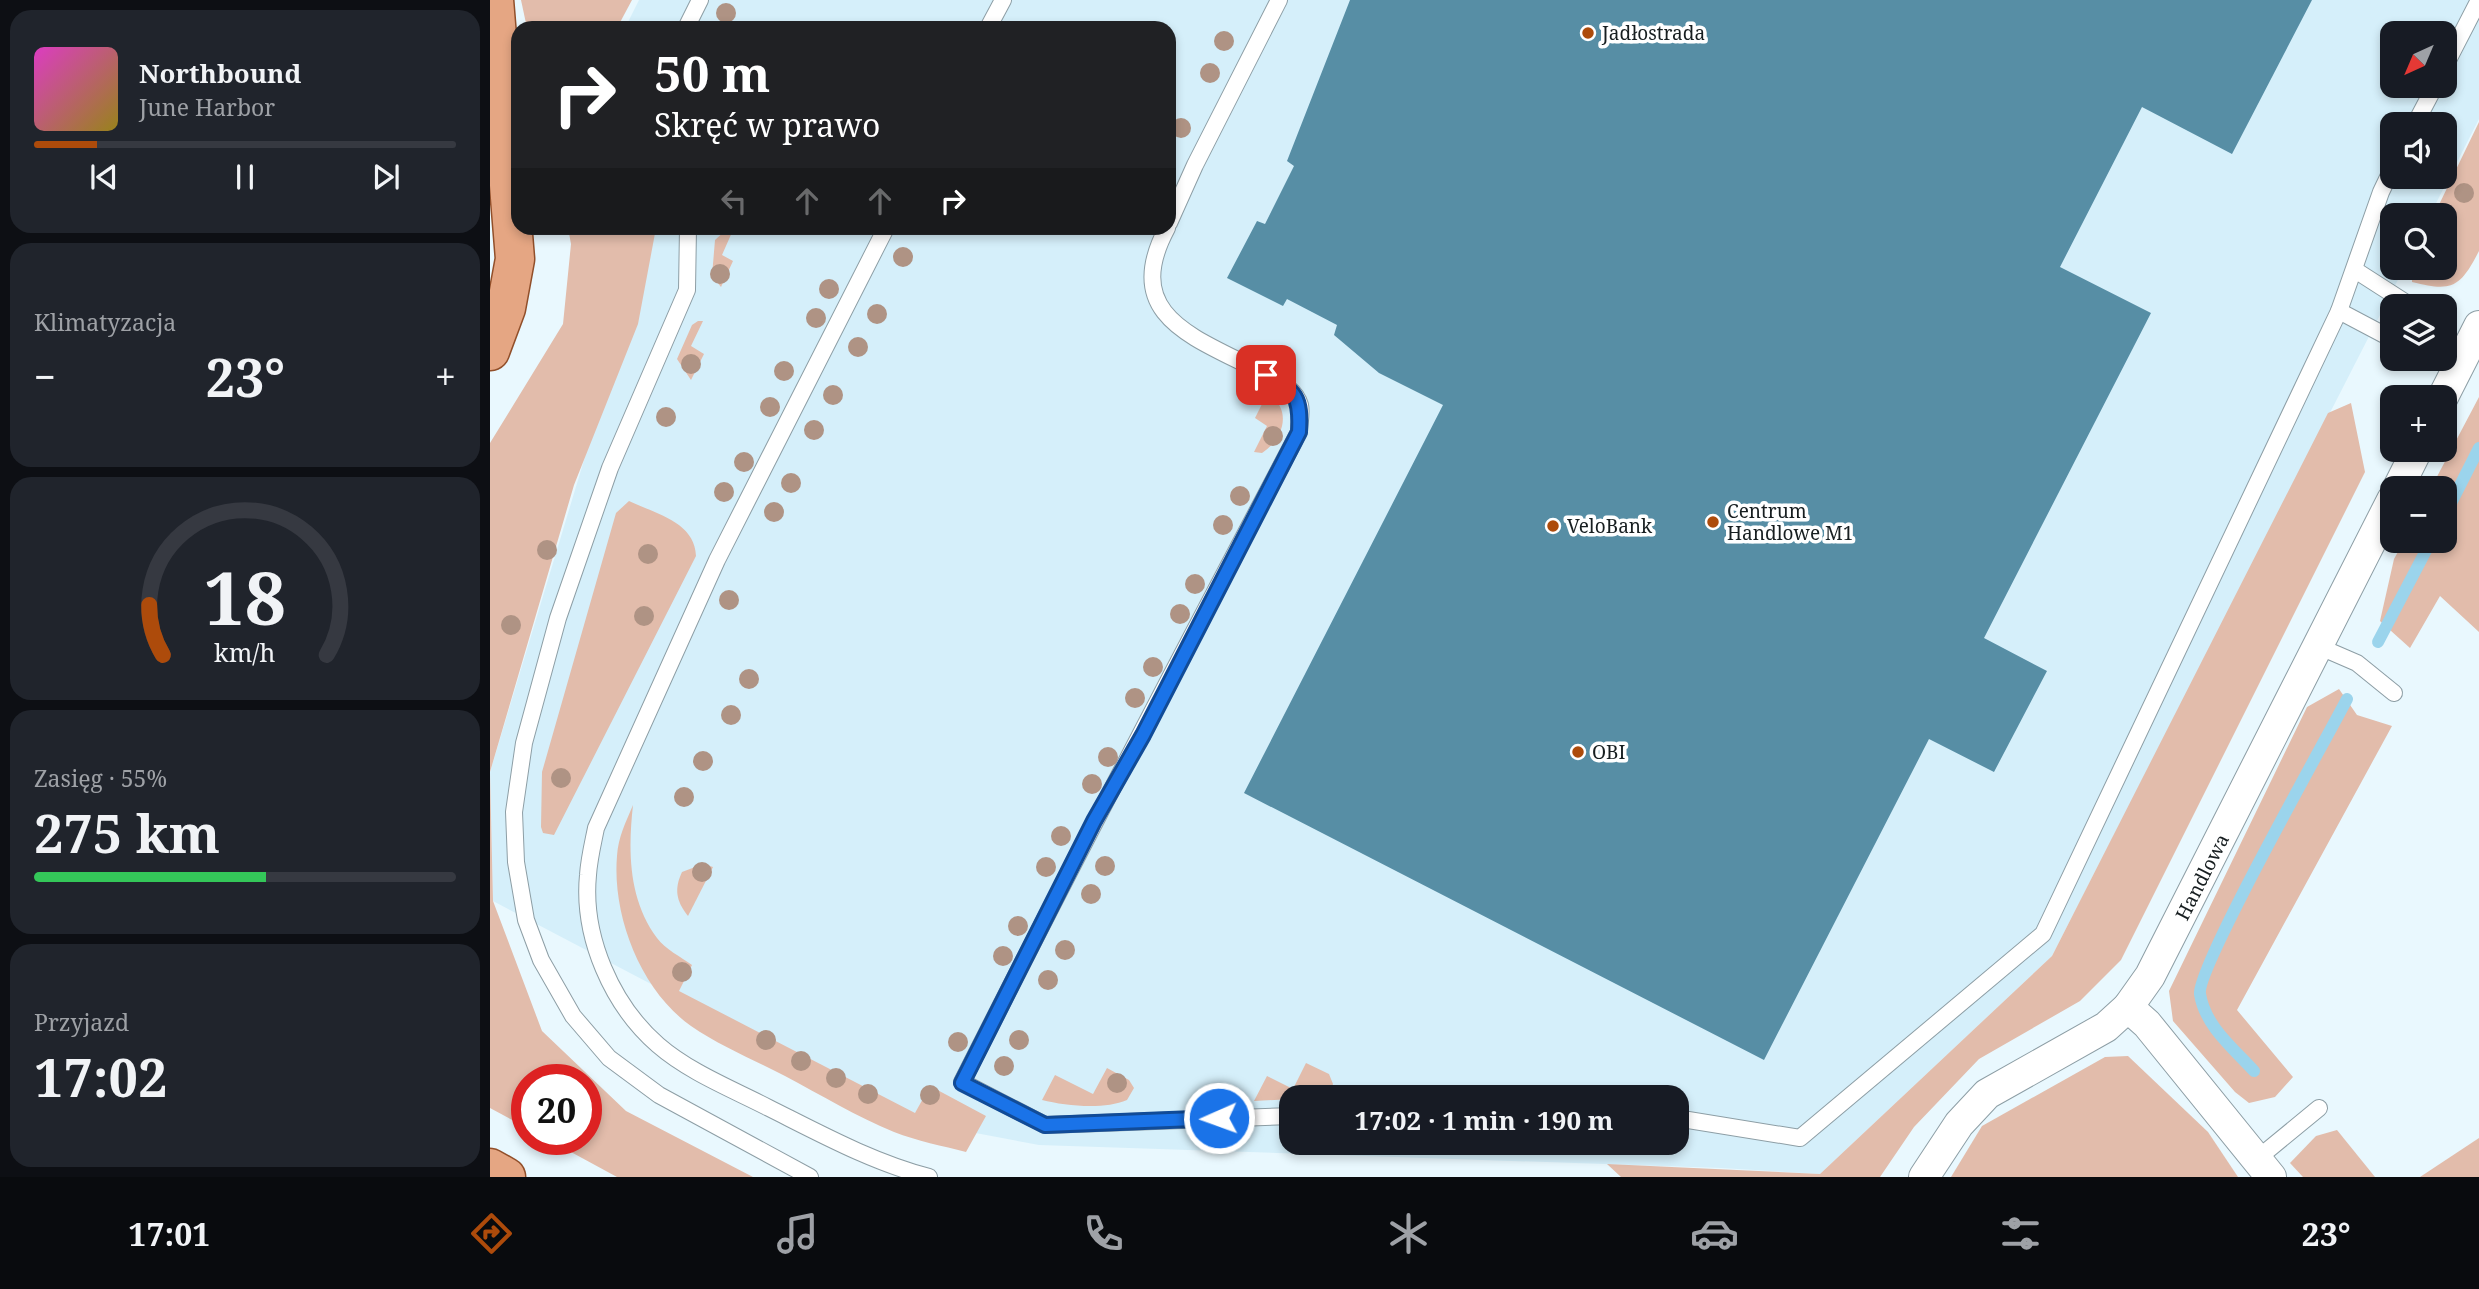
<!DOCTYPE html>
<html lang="pl">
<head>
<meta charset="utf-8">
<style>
	:root { --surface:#171b24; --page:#20242c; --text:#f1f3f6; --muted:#9ea1a6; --line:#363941; --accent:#ad4b0b }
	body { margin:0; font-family:"Noto Serif",serif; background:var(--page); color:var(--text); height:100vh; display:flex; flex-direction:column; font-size:26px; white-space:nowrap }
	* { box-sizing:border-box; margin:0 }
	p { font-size:23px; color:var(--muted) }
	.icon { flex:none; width:38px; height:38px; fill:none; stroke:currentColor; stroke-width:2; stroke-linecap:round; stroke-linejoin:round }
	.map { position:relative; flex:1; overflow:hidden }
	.details { display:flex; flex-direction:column; gap:10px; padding:10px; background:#0d0f14; width:490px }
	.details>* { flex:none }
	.hud { position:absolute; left:21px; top:21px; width:665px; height:214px; border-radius:21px; box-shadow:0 4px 10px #0003; background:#202124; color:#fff; overflow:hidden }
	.needle { width:46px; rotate:224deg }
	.tools { position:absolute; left:1890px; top:21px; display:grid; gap:14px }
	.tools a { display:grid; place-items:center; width:77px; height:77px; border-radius:14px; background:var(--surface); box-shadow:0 4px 10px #0003; font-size:35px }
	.speed { position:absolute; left:21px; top:1064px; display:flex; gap:14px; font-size:35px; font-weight:700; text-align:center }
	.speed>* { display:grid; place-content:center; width:91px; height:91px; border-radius:50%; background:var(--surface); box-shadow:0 4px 10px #0003; line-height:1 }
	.speed .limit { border:10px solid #d22; background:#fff; color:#111 }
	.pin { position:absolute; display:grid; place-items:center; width:60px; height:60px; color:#fff; margin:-30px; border-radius:14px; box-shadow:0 4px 10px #0006 }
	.me { position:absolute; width:77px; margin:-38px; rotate:268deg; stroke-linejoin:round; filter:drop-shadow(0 0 5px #0008) }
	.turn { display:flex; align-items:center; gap:24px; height:147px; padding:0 28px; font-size:32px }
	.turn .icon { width:91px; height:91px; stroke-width:2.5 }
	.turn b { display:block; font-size:49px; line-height:60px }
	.lanes { display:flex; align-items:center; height:66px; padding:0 28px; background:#0003; justify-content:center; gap:35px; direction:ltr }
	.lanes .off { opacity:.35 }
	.big { font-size:52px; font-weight:700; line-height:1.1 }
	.details .card { flex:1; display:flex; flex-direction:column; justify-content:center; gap:10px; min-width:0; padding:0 24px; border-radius:21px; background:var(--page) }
	.details .dial { align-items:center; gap:0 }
	.dial svg { height:182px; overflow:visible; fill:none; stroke:var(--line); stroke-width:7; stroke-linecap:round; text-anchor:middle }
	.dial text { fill:var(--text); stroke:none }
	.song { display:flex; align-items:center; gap:21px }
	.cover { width:84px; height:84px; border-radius:10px; background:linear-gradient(135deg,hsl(310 70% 55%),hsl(50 70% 35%)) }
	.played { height:7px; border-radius:4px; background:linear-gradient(90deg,var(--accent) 15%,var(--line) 15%) }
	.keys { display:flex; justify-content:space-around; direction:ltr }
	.heat { display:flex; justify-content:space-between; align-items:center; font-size:38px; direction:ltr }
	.charge { height:10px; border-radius:5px; background:linear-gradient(90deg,#34c759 55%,var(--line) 0) }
	.trip { position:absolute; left:789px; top:1085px; width:410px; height:70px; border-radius:21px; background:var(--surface); box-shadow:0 4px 10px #0003; font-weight:700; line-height:70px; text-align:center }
	.tabs { display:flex; height:112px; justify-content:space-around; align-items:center; background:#090b0e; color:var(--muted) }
	.tabs .icon { width:49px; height:49px }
	.tabs .on { color:var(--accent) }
	.tabs b { font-size:32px; color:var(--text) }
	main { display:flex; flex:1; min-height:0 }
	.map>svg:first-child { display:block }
	.built { fill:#d5effa; fill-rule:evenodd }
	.green { fill:#e2bcab }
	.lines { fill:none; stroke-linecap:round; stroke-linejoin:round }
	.stream { stroke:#9bd4ec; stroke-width:12 }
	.building { fill:#578ea5 }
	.lane-casing { stroke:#8d9ea5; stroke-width:18 }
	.street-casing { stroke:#8d9ea5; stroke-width:32 }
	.primary-casing { stroke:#914f2a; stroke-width:41 }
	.lane { stroke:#fff; stroke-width:16 }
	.street { stroke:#fff; stroke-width:30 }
	.primary { stroke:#e5a683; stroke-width:38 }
	.tree { fill:#af9384 }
	.route-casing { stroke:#114b97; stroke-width:18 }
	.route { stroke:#1a73e8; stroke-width:12 }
	.poi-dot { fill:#ad4b0b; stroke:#fff; stroke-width:2.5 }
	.labels { text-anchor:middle; stroke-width:7; stroke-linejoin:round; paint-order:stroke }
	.poi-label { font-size:19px; fill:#171e20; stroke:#fff; text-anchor:start }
	.street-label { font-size:19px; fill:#171e20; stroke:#fff }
</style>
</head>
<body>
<main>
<section class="details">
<div class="card">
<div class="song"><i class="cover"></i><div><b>Northbound</b><p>June Harbor</p></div></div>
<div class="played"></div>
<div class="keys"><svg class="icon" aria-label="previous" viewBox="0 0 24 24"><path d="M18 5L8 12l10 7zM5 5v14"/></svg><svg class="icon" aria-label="pause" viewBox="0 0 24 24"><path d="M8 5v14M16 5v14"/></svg><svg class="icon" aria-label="next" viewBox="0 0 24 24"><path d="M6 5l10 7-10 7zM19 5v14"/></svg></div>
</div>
<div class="card"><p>Klimatyzacja</p>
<div class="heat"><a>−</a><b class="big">23°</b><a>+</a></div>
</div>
<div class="card dial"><svg viewBox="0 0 100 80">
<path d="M14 69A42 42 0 1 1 86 69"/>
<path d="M14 69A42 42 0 0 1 8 47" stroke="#ad4b0b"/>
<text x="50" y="56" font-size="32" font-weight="700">18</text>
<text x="50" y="72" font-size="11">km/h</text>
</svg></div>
<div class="card"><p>Zasięg · 55%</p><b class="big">275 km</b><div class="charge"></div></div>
<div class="card"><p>Przyjazd</p><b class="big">17:02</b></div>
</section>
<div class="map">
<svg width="1989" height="1177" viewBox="0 0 1989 1177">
	<rect width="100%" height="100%" fill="#e9f8fe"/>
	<path class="built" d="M149,0H1989V119L1940,215H1902V268H1914L1562,956L1330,1174L1231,1168L549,1145L422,1121L3,901L0,772L164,228H679V28H135ZM1902,33H1955V86H1902ZM1902,124H1955V177H1902ZM802,1097H1186V1143H802Z"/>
	<g class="green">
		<polygon points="31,0 142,0 127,28 37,28"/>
		<path d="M1989,122V251C1970,288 1962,292 1922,282V268H1955V215H1944Z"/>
		<polygon points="78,228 166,228 148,324 84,485 0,772 3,901 52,1031 136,1111 263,1177 127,1177 57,1139 96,1139 96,1080 37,1080 37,1128 0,1108 0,443 73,324 81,244"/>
		<polygon points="237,229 243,230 232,255 243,261 231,287 222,276 225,240"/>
		<polygon points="208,321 213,321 201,346 214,354 201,380 187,359 202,325"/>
		<path d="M777,394C803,408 794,439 772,453L764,452L777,426L765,418Z"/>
		<polygon points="1989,397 1989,632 1950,596 1920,648 1890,621 1904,559 1914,541 1955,541 1955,488 1941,488"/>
		<polygon points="1861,403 1875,472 1631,960 1590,1001 1489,1059 1424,1127 1390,1177 1131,1177 1117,1164 1330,1174 1562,956 1838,413"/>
		<path d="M139,501C166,514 205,522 206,556L64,835L53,833L51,827L52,772L126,513Z"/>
		<polygon points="1849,689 1867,715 1902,726 1747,1010 1803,1077 1785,1097 1759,1103 1745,1092 1683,1021 1679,991 1817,707"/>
		<path d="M143,805C138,850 138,899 167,938C175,949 191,957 202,965L189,991L425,1113L440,1086L496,1116L476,1152C453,1146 427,1141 404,1132C367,1117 331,1095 295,1076C264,1060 230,1046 201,1026C150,990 122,915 127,856C128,837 136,822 143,805Z"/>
		<path d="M213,864L223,867L198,916C186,901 184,889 192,872Z"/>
		<polygon points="1638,1056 1718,1132 1748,1177 1461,1177 1492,1126 1615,1057"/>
		<polygon points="816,1063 839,1074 843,1084 838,1097 764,1101 777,1076 803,1089"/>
		<path d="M617,1068L639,1080L644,1088L637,1100C614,1110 576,1106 552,1100L565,1075L603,1094Z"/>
		<polygon points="1847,1130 1885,1177 1813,1177 1800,1163 1826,1136"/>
		<polygon points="1989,1138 1989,1177 1930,1177"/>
	</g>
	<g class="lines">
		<g class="stream">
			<polyline points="1955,515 1989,448"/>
			<polyline points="1888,642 1941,541"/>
			<path d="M1764,1071C1743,1048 1715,1026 1710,994C1706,969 1837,738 1857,699"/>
		</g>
	</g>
	<polygon class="building" points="860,0 1822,0 1742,154 1652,107 1570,267 1661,313 1494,638 1557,671 1504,772 1439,739 1274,1060 754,793 953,405 889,373 844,335 847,325 797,299 793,306 737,278 767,221 775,224 804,166 797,161"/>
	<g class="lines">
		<defs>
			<g id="lane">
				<polyline points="196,28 210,0"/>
				<polyline points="498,28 513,0"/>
				<polyline points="1955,66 1989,0"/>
				<polyline points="1925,124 1945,86"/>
				<polyline points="679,223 705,165 789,0"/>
				<polyline points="198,228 197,290 120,468 68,618 34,743 24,812 26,862 36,920 51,960 83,1016 119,1058 169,1095 320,1177"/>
				<path d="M396,228L227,560L106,828C103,843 99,859 98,875C92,937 122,1005 168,1045C199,1072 242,1089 279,1108C331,1134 382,1162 439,1177"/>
				<path d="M677,228C629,318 708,338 775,374C789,382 805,388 810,405C812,413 809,424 809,432C695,648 582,864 472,1082L555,1125L802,1116"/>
				<polyline points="1865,270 1921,306"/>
				<polyline points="1849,311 1902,339"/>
				<polyline points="1830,647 1867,663 1904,693"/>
				<polyline points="1186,1118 1310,1138 1553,934 1849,311 1891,192 1902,169"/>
				<polyline points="1767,1159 1829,1108"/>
			</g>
			<g id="street">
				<polyline points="1953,397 1989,326"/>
				<polyline points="1908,488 1927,450"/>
				<polyline points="1638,1007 1657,1024 1781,1177"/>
				<polyline points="1434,1177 1469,1124 1497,1094 1616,1027 1638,1007 1660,976 1902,500"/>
			</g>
			<g id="primary">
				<polyline points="0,351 16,308 25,259 4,0"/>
				<polyline points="0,1168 16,1177"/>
			</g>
		</defs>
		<use href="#lane" class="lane-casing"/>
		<use href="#street" class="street-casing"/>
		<use href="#primary" class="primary-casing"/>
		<use href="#lane" class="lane"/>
		<use href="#street" class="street"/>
		<use href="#primary" class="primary"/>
	</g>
	<g class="tree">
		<circle cx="236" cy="13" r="10"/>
		<circle cx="734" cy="41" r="10"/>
		<circle cx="720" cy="73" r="10"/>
		<circle cx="691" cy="128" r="10"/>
		<circle cx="1974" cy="193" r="10"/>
		<circle cx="413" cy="257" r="10"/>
		<circle cx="230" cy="274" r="10"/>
		<circle cx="339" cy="289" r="10"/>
		<circle cx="387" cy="314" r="10"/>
		<circle cx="326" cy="318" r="10"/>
		<circle cx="368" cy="347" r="10"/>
		<circle cx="201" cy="364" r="10"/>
		<circle cx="294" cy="371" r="10"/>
		<circle cx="343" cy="395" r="10"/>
		<circle cx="280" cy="407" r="10"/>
		<circle cx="176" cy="417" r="10"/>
		<circle cx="324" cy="430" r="10"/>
		<circle cx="783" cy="436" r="10"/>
		<circle cx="254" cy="462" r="10"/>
		<circle cx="301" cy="483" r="10"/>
		<circle cx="234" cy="492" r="10"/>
		<circle cx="750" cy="496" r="10"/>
		<circle cx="284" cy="512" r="10"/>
		<circle cx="733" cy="525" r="10"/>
		<circle cx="57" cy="550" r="10"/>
		<circle cx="158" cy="554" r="10"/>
		<circle cx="705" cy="584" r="10"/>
		<circle cx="239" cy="600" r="10"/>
		<circle cx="690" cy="614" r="10"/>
		<circle cx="154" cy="616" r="10"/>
		<circle cx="21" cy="625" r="10"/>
		<circle cx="663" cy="667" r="10"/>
		<circle cx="259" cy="679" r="10"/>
		<circle cx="645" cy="698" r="10"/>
		<circle cx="241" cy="715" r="10"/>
		<circle cx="618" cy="757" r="10"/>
		<circle cx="213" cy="761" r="10"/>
		<circle cx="71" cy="778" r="10"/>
		<circle cx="602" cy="784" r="10"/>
		<circle cx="194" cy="797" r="10"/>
		<circle cx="571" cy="836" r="10"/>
		<circle cx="615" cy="866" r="10"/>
		<circle cx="556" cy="867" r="10"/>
		<circle cx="212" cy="872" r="10"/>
		<circle cx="601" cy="894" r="10"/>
		<circle cx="528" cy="926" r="10"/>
		<circle cx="575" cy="950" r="10"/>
		<circle cx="513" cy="956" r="10"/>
		<circle cx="192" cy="972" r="10"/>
		<circle cx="558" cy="980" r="10"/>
		<circle cx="276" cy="1040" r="10"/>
		<circle cx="529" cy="1040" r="10"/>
		<circle cx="468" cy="1042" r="10"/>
		<circle cx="311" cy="1061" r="10"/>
		<circle cx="514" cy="1066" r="10"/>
		<circle cx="346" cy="1078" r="10"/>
		<circle cx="627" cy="1083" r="10"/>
		<circle cx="378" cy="1094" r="10"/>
		<circle cx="440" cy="1095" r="10"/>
	</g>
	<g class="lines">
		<defs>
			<path id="route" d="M729,1118L555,1125L472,1083L604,821L653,735L809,432C811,397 806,391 776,375"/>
		</defs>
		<use href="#route" class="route-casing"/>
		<use href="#route" class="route"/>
	</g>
	<g class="poi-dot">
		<circle cx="1098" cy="33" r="7"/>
		<circle cx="1223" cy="522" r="7"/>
		<circle cx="1063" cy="526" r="7"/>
		<circle cx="1088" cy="752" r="7"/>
	</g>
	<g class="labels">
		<g class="poi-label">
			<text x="1112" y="40">Jadłostrada</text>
			<text x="1237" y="518">Centrum<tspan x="1237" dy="22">Handlowe M1</tspan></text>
			<text x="1077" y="533">VeloBank</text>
			<text x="1102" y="759">OBI</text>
		</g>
		<g class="street-label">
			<text transform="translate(1712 877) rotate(-63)" y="7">Handlowa</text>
		</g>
	</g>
</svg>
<div class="tools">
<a><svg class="needle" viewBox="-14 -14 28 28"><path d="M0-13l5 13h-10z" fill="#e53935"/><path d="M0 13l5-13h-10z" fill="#9ea1a6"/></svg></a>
<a><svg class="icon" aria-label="sound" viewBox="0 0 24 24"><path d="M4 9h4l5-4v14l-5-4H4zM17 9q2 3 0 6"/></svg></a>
<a><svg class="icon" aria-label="search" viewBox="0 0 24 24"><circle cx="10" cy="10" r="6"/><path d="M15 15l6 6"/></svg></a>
<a><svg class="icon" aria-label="layers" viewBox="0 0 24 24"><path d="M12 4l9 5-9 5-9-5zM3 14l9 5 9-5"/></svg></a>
<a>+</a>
<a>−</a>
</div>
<div class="speed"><div class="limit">20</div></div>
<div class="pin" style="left:776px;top:375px;background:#d93025"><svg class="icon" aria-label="arrive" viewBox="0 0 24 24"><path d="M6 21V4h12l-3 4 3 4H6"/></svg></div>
<svg class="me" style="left:729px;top:1118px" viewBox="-20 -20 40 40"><circle r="17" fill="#1a73e8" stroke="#fff" stroke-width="3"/><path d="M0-11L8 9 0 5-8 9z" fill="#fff"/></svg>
<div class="trip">17:02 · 1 min · 190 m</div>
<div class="hud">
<div class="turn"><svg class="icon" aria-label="right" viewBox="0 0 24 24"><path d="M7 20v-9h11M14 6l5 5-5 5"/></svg><div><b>50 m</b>Skręć w prawo</div></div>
<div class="lanes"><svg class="icon off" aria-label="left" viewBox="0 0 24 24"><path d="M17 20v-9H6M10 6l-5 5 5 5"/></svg><svg class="icon off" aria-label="ahead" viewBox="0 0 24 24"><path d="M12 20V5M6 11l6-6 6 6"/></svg><svg class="icon off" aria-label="ahead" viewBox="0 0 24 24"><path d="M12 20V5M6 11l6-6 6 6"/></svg><svg class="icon" aria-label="right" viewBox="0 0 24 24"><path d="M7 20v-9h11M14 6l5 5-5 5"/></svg></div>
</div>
</div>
</main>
<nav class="tabs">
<b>17:01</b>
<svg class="icon on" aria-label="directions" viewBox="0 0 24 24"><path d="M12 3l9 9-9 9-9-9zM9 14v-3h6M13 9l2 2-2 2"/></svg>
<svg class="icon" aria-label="music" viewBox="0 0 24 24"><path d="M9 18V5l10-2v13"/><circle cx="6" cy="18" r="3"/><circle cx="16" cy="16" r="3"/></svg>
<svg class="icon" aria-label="phone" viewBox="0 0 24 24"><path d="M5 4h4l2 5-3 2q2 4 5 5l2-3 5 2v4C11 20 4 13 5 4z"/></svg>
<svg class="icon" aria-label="climate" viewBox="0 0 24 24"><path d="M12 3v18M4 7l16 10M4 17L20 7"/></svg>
<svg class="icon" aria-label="car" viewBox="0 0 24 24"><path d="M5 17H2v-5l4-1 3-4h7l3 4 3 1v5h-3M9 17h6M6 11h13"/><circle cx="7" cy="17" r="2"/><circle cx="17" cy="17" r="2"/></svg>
<svg class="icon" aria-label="filters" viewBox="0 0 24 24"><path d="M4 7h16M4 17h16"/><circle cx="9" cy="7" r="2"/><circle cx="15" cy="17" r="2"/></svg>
<b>23°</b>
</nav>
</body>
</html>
